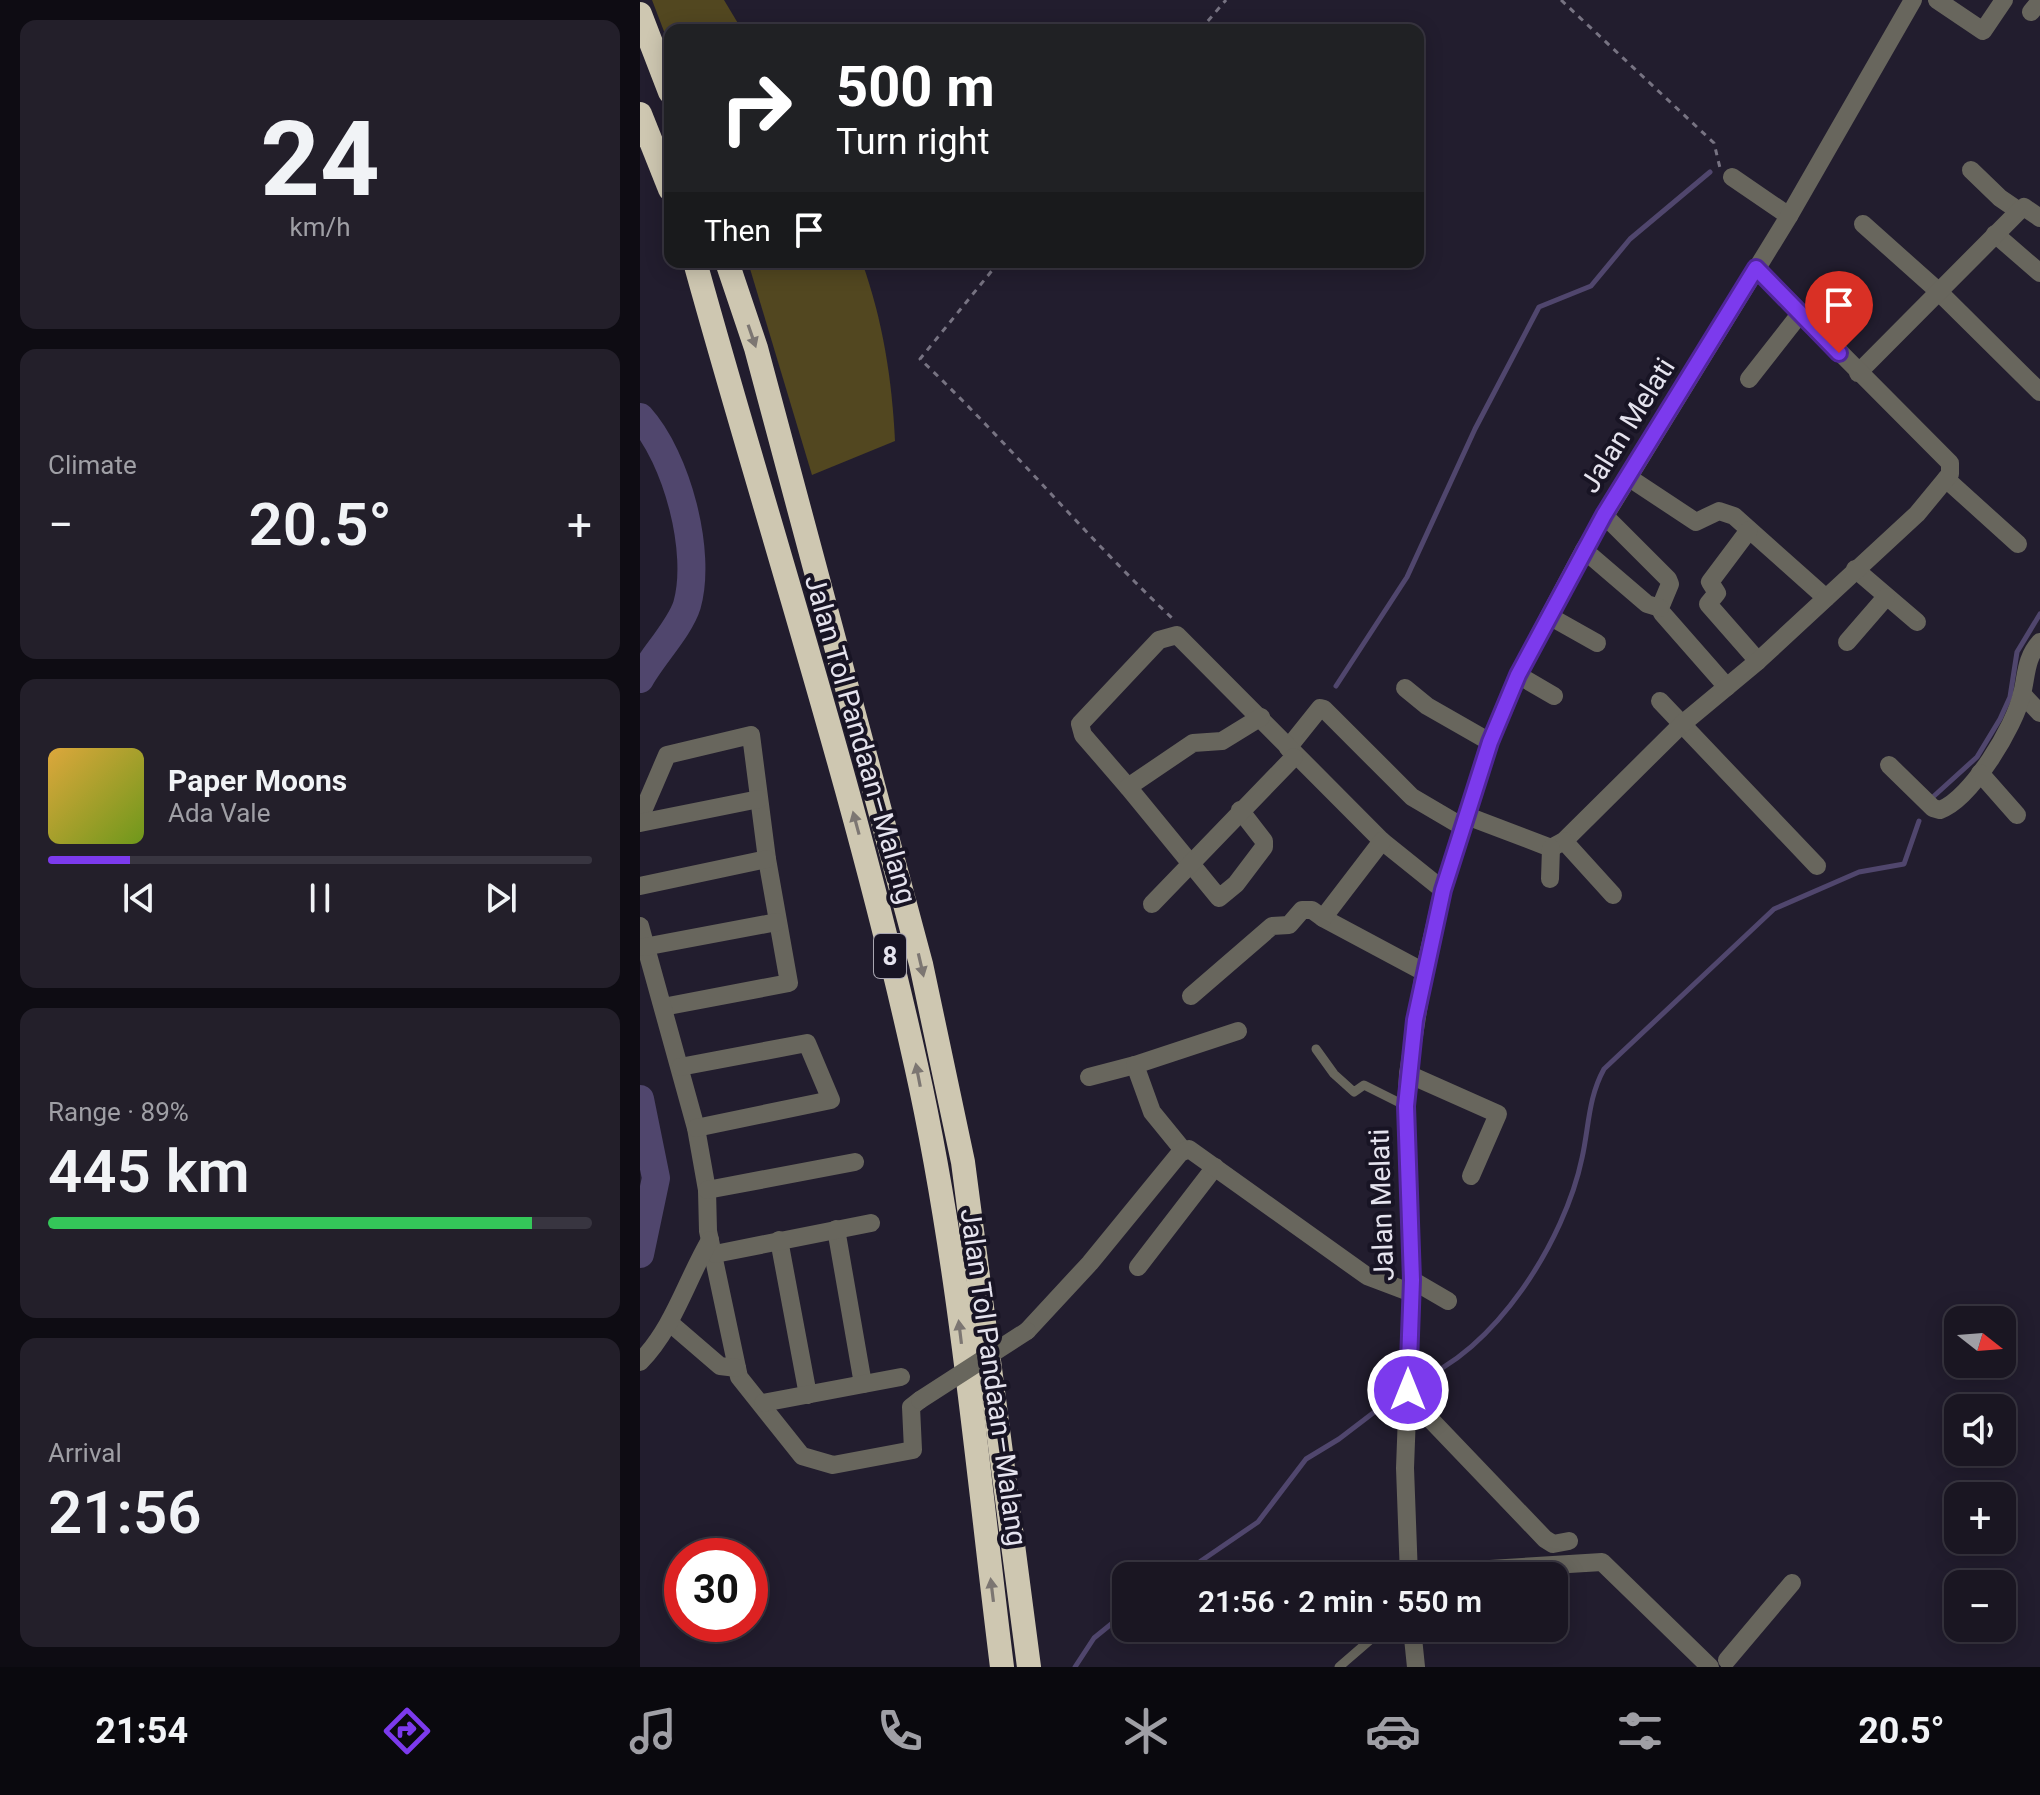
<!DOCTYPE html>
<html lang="en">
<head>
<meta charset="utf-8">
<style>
	:root { --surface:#1a1622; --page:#231f2a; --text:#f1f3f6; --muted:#9f9fa5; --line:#383540; --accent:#7c3aed }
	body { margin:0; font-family:Roboto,sans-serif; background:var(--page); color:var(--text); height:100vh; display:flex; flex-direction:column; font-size:30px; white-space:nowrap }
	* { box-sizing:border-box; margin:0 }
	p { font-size:26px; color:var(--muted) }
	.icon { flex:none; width:44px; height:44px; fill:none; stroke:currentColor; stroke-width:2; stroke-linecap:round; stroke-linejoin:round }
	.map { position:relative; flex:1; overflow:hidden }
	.sheet { display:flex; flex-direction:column; gap:20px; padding:20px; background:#0e0c13; width:640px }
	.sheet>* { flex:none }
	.top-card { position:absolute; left:24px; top:24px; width:760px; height:244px; border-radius:16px; box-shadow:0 4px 20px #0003,0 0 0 2px var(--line); background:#202124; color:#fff; overflow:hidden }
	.needle { width:52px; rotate:107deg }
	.controls { position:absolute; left:1304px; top:1306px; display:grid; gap:16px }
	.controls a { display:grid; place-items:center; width:72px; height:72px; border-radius:16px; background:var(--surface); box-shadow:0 4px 20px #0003,0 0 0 2px var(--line); font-size:40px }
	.speed { position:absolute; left:24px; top:1538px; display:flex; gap:16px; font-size:40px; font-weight:700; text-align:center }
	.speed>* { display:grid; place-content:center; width:104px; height:104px; border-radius:50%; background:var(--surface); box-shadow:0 4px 20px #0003,0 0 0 2px var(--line); line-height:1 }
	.speed .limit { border:12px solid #d22; background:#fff; color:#111 }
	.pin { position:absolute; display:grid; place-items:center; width:68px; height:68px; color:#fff; margin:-82px -34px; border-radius:50% 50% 50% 0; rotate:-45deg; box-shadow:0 0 8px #0007 }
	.pin .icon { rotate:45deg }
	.me { position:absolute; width:88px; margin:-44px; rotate:0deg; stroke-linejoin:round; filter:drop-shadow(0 0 6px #0008) }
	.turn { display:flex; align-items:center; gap:28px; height:168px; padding:0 40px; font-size:36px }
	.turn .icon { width:104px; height:104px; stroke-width:2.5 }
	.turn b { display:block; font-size:56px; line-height:68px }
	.then { display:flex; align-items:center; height:76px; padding:0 40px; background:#0003; gap:16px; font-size:30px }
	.big { font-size:60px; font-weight:600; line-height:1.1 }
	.sheet .card { flex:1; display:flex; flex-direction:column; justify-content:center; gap:12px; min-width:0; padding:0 28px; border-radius:16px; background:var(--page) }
	.sheet .dial { align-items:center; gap:0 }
	.dial b { font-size:104px; line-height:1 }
	.song { display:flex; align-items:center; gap:24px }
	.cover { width:96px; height:96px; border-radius:12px; background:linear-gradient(135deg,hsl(40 70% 55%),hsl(80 70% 35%)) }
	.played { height:8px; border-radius:4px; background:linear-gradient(90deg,var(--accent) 15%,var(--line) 15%) }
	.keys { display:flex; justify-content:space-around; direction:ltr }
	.heat { display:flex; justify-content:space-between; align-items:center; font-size:44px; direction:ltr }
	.charge { height:12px; border-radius:6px; background:linear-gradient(90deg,#34c759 89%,var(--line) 0) }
	.trip { position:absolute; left:472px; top:1562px; width:456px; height:80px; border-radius:16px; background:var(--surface); box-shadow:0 4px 20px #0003,0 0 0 2px var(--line); font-weight:600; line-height:80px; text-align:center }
	.dock { display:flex; height:128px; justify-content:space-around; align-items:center; background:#0a090e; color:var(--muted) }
	.dock .icon { width:56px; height:56px }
	.dock .selected { color:var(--accent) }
	.dock b { font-size:36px; color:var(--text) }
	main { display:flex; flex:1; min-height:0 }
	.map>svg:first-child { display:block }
	.green { fill:#524720 }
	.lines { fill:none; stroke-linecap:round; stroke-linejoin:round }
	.stream { stroke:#50466d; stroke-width:5 }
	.river { stroke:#50466d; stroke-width:28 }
	.path { stroke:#777382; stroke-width:3; stroke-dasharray:6 6; stroke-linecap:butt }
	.service { stroke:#68665d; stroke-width:9 }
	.minor { stroke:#68665d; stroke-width:18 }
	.motorway { stroke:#cec7b1; stroke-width:24 }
	.minor-bridge { stroke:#68665d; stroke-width:18 }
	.oneway { fill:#7c7672 }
	.route-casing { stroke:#51269a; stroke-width:20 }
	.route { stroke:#7c3aed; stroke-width:14 }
	.labels { text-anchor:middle; stroke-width:8; stroke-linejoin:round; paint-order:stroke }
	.shield { fill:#181424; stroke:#a8a5b1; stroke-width:2 }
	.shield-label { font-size:26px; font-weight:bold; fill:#e5e3ee }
	.street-label { font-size:28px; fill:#e5e3ee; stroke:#181424 }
</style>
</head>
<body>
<main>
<section class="sheet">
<div class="card dial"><b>24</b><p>km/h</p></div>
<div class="card"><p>Climate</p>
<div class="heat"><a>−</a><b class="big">20.5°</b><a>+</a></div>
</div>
<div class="card">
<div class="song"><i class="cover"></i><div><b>Paper Moons</b><p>Ada Vale</p></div></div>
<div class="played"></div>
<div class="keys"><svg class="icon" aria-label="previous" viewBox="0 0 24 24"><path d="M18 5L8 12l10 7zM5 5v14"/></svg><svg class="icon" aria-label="pause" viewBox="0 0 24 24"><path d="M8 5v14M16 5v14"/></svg><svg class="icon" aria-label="next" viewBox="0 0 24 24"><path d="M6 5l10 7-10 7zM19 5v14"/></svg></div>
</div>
<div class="card"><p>Range · 89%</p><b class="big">445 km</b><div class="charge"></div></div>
<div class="card"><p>Arrival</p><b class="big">21:56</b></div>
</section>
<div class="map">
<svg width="1400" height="1667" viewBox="0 0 1400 1667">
	<rect width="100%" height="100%" fill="#221d2e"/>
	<g class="green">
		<polygon points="12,0 84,0 102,30 30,30 30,47"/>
		<path d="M108,262H222C243,321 252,380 255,441L172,475Z"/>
	</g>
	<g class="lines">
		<g class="stream">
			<polyline points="696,686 767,577 835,429 899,307 951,286 990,239 1070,172"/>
			<polyline points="1294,796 1337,757 1360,719 1370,697 1377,652 1400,614"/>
			<path d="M773,1382C855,1353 925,1240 942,1158C949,1127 948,1098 964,1069L1134,909L1219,872L1264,864L1279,821"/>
			<polyline points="539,1576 618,1522 666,1459 699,1439 737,1410 756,1388 764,1385"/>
			<polyline points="435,1667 454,1638 486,1612"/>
		</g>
		<g class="river">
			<path d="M0,417C37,458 62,552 47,605C40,628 12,657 0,679"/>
			<polyline points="0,1099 16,1178 0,1254"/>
		</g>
		<g class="path">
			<polyline points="921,0 1074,143 1080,168"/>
			<polyline points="560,30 586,0"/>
			<path d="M359,262L280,359C368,442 445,536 533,619"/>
		</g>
		<g class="service">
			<polyline points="676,1049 694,1074 714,1092 724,1085 766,1106"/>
			<polyline points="699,1667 744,1628"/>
		</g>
		<g class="minor">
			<polyline points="1297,0 1343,31 1364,0"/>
			<polyline points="1391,12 1400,1"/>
			<polyline points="1331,170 1360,198 1379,211"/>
			<polyline points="1092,177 1149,216"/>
			<polyline points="1223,224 1297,290 1400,392"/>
			<polyline points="1355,234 1400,273"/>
			<polyline points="1218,373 1379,211 1384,207 1400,218"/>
			<polyline points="1109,379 1160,314"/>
			<polyline points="988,477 1056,522 1079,511 1094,516 1186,598"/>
			<polyline points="1306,479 1378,544"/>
			<polyline points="964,515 1028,579 1030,584 1020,608 1022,613 1087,687"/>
			<polyline points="1109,530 1070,582 1077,593 1068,604 1118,661"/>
			<polyline points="944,550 1007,604 1020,608"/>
			<polyline points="1215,569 1277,622"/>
			<polyline points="909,616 957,643"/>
			<polyline points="1207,642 1246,597"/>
			<polyline points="878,675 914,696"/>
			<polyline points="765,688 787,706 850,742"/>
			<polyline points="1382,694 1400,713"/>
			<polyline points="1020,701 1177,866"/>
			<polyline points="648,748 680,708 684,709 772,797 823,827"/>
			<path d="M1249,765L1293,808L1300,810C1331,799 1375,726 1382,694C1387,674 1385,659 1400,642"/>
			<polyline points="1340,773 1377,815"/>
			<polyline points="488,787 443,735 440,724 519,640 537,635 742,841 803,890"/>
			<polyline points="600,810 624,841 624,847 596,884 579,898 488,787 553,743 582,741 621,717"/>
			<polyline points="827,816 911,848 924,841 1041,725 1118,661 1277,514 1310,474 1310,463 1116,268"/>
			<polyline points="0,818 27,755 111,735 127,859 149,983 23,1007"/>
			<polyline points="0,823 119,799"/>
			<polyline points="924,841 973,895"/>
			<polyline points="910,879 911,848"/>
			<polyline points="0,886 127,859"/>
			<polyline points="512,904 654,757"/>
			<polyline points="683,918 784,972"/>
			<polyline points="0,926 56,1128 67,1190 68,1231 99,1377 162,1456 193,1465 273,1450 271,1407 280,1400"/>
			<polyline points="4,947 137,922"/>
			<polyline points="551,996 632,926 649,925 662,910 672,910 683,918 742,841"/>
			<polyline points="40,1067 167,1043 191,1100 56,1128"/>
			<polyline points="768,1074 858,1114 831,1176"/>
			<polyline points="449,1077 495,1065"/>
			<polyline points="543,1150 512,1112 495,1065 598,1031"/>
			<polyline points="67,1190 215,1162"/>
			<polyline points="196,1229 223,1384"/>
			<polyline points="139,1240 168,1395"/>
			<polyline points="75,1254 231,1223"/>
			<polyline points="498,1267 575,1167"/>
			<polyline points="772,1280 808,1301"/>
			<polyline points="30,1323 80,1366 97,1368"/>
			<polyline points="387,1331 450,1263 540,1153 549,1149 727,1276 772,1293"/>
			<path d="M0,1362C34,1327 46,1281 70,1240"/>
			<polyline points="770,1398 905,1539 913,1544 929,1541"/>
			<polyline points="123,1403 261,1377"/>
			<polyline points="769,1574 962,1562 1070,1667"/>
			<polyline points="769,1576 765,1468 772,1280 766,1106 768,1074 784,972 803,890 850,742 878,675 944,550 1149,216 1273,0"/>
			<polyline points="772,1628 776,1667"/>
			<polyline points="1087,1660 1152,1583"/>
		</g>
		<g class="motorway">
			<polyline points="0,14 30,92"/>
			<polyline points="0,114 30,189"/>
			<path d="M55,262C129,529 216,794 276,1065C320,1262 337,1467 362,1667"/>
			<polyline points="87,262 116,348 281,964 323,1162 389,1667"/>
		</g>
		<polyline class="minor-bridge" points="280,1400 387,1331"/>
	</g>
	<defs><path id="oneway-solid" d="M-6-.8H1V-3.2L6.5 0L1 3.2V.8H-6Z" transform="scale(2)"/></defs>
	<g class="oneway">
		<use href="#oneway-solid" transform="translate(112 336) rotate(71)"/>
		<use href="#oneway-solid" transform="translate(216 823) rotate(-105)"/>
		<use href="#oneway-solid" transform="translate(281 965) rotate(77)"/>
		<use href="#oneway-solid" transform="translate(278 1075) rotate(-101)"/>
		<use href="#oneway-solid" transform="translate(320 1332) rotate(-97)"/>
		<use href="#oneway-solid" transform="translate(352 1590) rotate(-97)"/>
	</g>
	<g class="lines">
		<defs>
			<polyline id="route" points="768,1390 772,1280 766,1106 775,1020 803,890 850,742 878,675 964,515 1116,268 1199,353"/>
		</defs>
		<use href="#route" class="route-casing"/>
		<use href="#route" class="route"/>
	</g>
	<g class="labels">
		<rect class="shield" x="234" y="934" width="32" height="44" rx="6"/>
		<g class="shield-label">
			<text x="250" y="965">8</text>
		</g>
		<g class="street-label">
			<text transform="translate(987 425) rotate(-58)" y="10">Jalan Melati</text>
			<text transform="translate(221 739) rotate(74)" y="10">Jalan Tol Pandaan–Malang</text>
			<text transform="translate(741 1205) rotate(-92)" y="10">Jalan Melati</text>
			<text transform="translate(354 1377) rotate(82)" y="10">Jalan Tol Pandaan–Malang</text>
		</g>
	</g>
</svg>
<div class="controls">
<a><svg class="needle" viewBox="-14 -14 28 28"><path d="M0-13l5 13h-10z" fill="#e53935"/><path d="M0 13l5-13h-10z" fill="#9f9fa5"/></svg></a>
<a><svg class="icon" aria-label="sound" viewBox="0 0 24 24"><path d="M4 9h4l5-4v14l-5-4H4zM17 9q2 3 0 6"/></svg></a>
<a>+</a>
<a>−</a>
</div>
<div class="speed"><div class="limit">30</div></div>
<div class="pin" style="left:1199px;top:353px;background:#d93025"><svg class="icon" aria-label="arrive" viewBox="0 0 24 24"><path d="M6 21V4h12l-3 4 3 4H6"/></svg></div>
<svg class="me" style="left:768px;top:1390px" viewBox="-20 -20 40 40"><circle r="17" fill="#7c3aed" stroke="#fff" stroke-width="3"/><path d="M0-11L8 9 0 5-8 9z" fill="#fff"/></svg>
<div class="trip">21:56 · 2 min · 550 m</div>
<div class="top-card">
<div class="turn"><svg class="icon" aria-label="right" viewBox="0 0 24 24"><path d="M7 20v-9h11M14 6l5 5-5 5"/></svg><div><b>500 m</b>Turn right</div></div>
<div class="then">Then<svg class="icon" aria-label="arrive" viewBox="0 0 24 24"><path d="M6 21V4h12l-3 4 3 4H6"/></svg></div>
</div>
</div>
</main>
<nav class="dock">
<b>21:54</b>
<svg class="icon selected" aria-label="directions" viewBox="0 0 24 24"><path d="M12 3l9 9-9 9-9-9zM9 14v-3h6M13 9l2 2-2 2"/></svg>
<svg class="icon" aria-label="music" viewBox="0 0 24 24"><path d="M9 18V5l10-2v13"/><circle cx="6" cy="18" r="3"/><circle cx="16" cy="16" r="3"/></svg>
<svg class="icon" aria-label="phone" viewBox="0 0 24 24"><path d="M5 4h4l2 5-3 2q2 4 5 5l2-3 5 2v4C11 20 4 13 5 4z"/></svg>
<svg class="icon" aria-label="climate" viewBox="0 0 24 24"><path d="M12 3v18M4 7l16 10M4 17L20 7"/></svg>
<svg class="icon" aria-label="car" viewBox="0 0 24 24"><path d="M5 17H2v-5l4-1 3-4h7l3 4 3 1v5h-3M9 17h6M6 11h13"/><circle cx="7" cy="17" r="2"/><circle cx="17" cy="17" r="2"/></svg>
<svg class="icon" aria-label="filters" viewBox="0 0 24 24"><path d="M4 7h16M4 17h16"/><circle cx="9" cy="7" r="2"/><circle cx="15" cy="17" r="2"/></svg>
<b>20.5°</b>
</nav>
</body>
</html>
